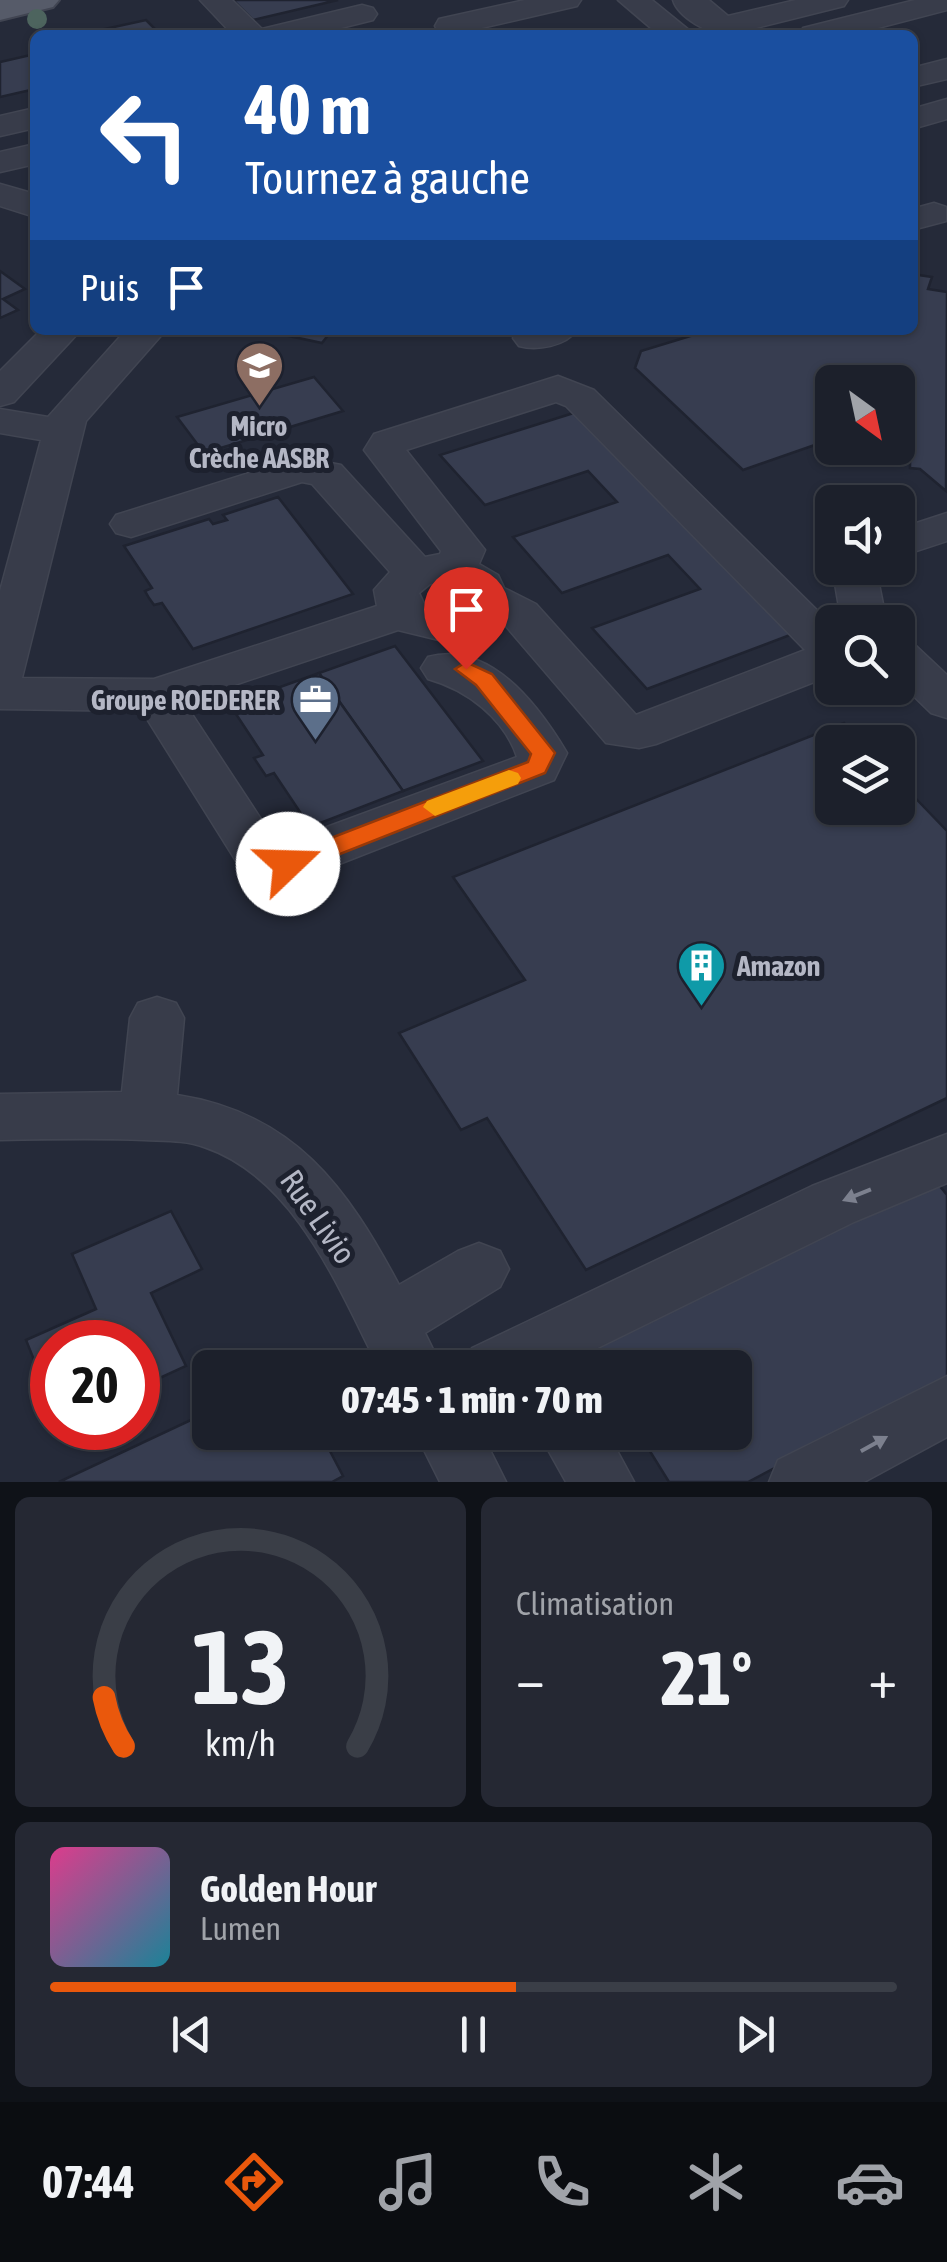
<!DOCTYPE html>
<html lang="fr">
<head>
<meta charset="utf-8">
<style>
	:root { --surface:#1c202b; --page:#252833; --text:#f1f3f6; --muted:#a0a3a9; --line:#3a3e47; --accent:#ea580c }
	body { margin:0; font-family:"Asap Condensed",sans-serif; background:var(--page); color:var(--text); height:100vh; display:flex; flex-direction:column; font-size:38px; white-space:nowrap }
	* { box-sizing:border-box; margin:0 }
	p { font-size:32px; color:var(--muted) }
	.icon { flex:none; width:55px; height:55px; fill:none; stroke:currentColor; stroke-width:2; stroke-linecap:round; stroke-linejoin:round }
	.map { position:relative; height:1482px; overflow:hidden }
	.details { display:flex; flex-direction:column; gap:15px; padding:15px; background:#0f1218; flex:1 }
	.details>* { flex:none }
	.guide { position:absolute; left:30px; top:30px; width:888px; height:305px; border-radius:15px; box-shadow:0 2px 8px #0004,0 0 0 2px var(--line); background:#1a4fa0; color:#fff; overflow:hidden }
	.needle { width:65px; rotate:147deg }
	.controls { position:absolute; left:815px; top:365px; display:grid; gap:20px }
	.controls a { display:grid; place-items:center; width:100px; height:100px; border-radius:15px; background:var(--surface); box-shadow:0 2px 8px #0004,0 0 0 2px var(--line); font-size:50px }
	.speed { position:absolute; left:30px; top:1320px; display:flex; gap:20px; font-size:50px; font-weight:700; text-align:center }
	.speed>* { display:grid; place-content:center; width:130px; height:130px; border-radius:50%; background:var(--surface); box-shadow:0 2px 8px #0004,0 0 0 2px var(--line); line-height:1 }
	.speed .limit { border:15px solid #d22; background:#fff; color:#111 }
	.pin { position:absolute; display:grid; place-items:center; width:85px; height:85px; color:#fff; margin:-102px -42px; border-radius:50% 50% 50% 0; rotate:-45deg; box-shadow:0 0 10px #0007 }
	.pin .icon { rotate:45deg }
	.me { position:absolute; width:110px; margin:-55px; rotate:69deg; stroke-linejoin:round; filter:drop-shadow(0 0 8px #0008) }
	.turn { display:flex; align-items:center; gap:35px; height:210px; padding:0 50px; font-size:45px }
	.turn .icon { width:130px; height:130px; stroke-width:2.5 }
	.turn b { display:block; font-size:70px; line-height:85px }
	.then { display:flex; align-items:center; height:95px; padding:0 50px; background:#0003; gap:20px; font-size:38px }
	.big { font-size:75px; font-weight:800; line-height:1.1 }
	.details .tile { flex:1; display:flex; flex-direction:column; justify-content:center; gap:15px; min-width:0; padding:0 35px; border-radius:15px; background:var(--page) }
	.details .dial { align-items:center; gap:0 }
	.dial svg { height:260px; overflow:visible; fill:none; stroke:var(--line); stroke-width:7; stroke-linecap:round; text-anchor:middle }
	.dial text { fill:var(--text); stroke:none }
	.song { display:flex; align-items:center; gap:30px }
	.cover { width:120px; height:120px; border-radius:15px; background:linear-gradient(135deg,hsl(330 70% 55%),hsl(190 70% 35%)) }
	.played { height:10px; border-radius:5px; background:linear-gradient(90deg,var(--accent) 55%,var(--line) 55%) }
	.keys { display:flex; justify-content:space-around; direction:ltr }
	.heat { display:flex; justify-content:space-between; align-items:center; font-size:55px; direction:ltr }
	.details .tiles { flex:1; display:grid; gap:15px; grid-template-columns:1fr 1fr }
	.tile:last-child { grid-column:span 2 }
	.trip { position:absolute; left:192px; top:1350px; width:560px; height:100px; border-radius:15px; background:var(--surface); box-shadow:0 2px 8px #0004,0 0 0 2px var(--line); font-weight:800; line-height:100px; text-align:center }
	.tab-bar { display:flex; height:160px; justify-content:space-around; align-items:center; background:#0b0d11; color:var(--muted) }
	.tab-bar .icon { width:70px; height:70px }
	.tab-bar .current { color:var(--accent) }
	.tab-bar b { font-size:45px; color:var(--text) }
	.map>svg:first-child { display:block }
	.building { fill:#373d50; stroke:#1f2330; stroke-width:2.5 }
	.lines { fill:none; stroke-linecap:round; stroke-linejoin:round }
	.minor-casing { stroke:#414552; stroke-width:3 }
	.major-casing { stroke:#414552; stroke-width:4 }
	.minor { fill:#383c4a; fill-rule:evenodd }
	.major { fill:#565b69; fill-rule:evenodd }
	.tree { fill:#4d645e }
	.oneway { fill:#7c808e }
	.route { fill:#ea580c; stroke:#983908; stroke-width:2.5 }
	.slow { fill:#f59e0b }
	.labels { text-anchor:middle; stroke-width:10; stroke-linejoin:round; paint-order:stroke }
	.poi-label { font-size:28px; font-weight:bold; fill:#b4b7c5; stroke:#1d212e }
	.near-street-label { font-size:32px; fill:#b4b7c5; stroke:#1d212e }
</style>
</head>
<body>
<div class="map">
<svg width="947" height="1482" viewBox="0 0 947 1482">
	<rect width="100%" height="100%" fill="#252a39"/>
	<g class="building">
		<polygon points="233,0 338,0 253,20"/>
		<polygon points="146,20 159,33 157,35 104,35 100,30"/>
		<polygon points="35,54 35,89 0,97 0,62"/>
		<polygon points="0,271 25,289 3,299 18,310 0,318"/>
		<polygon points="912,274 932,277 928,289 947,292 946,491 920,469 910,468 910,459 896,448 898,382 832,382 832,439 743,470 635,368 641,351 710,330 912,330"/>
		<polygon points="261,330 332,330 322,343"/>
		<polygon points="314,377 343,411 204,453 177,417"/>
		<polygon points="580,411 798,632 647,689 592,628 700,589 668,555 562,593 513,537 617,502 588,471 485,505 440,455"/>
		<polygon points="278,497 353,594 193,649 162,603 154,605 149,598 145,591 152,588 124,546 209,519 213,524 227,520 223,515"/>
		<polygon points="395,646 483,761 403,791 319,673"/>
		<polygon points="319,673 403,791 310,827 274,773 266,776 254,758 263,755 230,705"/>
		<polygon points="844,723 862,742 832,742 832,808 898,808 898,780 947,831 947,1098 586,1270 487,1118 461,1130 399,1033 525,980 453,877"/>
		<polygon points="935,1180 947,1195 947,1377 748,1482 669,1482 638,1432 735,1432 735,1368 597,1368 586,1351"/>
		<polygon points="171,1211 202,1269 151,1293 186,1366 138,1388 138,1342 52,1342 52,1405 26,1340 96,1309 72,1254"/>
		<polygon points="210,1411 210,1432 320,1432 343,1476 332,1482 59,1482"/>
	</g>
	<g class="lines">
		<defs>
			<g id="minor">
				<polygon points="200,0 232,0 262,29 362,5 373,8 377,14 373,20 313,35 233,35"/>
				<polygon points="525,0 581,0 577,6 451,35 439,33 435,26 439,19"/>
				<polygon points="618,0 652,0 695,35 659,35"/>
				<path d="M673,0H709L728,16L796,0H848L844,6L728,35C709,35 678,17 673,0Z"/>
				<polygon points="915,0 947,0 947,10 851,35 798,35 803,28"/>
				<polygon points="947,59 947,79 912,87 912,68"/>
				<polygon points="947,99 947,119 912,129 912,109"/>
				<polygon points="35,108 35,128 0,136 0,116"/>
				<polygon points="35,144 35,164 0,172 0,152"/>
				<polygon points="0,184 35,194 35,217 0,206"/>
				<polygon points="934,203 946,207 946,221 912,230 912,209"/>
				<polygon points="41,330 81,330 14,402 0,406 0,371"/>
				<path d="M126,330H166L86,421L22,678L154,679L377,606L374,590L390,572L312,484L302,482L131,537L116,533L110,524L116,515L300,457L341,465L425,557L440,554L441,551L364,450L374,434L558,376L594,390L832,625V675L656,744L639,748L606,743L504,624L494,619L476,633L443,641L398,630L184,702L278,845L517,757C504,718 467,690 428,679L421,668L428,657C490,640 539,706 567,753L554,780L306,877C284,884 268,884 246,877L142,711L0,709V591L41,440L0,433V409L48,417ZM556,402L566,406L805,650L636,715L536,604L504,588L498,575L479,564L485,550L406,450ZM446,582L460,591L459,604L443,611L426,608L419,593L430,584Z"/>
				<path d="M518,330H577C566,346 537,351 519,346L513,338Z"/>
				<polygon points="947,513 947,541 898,557 898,529"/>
				<polygon points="841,568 885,568 878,579 884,609 892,622 846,622 840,613 834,578"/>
				<polygon points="898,640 914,644 947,675 947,718 931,713 898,681"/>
				<path d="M157,997L176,1003L184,1018L177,1095C294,1113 347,1187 399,1285L458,1251L479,1243L500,1251L509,1269L500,1287L425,1333L442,1368H379C339,1290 296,1178 204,1147C185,1140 163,1141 144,1140C96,1138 48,1139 0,1140V1094L122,1092L130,1018L138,1003Z"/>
				<polygon points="947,1134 947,1183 854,1222 557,1368 463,1368 472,1348 812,1186"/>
				<polygon points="947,1376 947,1437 864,1482 769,1482 778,1460"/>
				<polygon points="415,1432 481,1432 506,1482 440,1482"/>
				<polygon points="538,1432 607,1432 634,1482 566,1482"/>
			</g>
			<polygon id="major" points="0,0 59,0 53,7 0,20"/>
		</defs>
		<use href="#minor" class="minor-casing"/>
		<use href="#major" class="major-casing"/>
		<use href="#minor" class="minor"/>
		<use href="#major" class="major"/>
	</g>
	<circle class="tree" cx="37" cy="19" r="10"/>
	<defs><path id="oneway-solid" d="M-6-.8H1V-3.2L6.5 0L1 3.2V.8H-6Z" transform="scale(2.5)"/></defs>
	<g class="oneway">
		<use href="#oneway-solid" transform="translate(857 1195) rotate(158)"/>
		<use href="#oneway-solid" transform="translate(874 1444) rotate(-29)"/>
	</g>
	<polygon class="route" points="466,662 492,674 551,748 555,753 545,773 297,871 279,871 276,864 279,858 528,762 531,754 476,685 455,669"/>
	<polygon class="slow" points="509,770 518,773 521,778 518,784 435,816 423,807 427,801"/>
	<defs>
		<symbol id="school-pin" viewBox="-11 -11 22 30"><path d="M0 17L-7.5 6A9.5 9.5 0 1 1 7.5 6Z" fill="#8d6e63" stroke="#1d212e"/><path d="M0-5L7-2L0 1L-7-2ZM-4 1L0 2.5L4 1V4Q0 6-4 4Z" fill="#fff"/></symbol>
		<symbol id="office-pin" viewBox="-11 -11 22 30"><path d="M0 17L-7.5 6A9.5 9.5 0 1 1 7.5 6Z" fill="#5c6f8a" stroke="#1d212e"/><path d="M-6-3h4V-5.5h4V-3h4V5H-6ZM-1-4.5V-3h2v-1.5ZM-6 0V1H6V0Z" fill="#fff"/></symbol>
		<symbol id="building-pin" viewBox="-11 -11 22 30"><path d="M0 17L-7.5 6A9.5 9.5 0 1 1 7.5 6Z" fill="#0f9aa8" stroke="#1d212e"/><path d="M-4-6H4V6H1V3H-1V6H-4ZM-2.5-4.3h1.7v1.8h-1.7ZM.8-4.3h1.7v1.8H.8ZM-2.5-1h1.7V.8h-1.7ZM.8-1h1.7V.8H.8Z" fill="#fff"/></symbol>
	</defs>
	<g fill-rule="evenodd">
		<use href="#school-pin" x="232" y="338" width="55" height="75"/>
		<use href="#office-pin" x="288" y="672" width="55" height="75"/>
		<use href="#building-pin" x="674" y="938" width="55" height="75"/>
	</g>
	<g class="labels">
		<g class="poi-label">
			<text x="259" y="436">Micro<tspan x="259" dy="32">Crèche AASBR</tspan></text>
			<text x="280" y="710" text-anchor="end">Groupe ROEDERER</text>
			<text x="737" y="976" text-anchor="start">Amazon</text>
		</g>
		<g class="near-street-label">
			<text transform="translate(318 1217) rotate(55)" y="11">Rue Livio</text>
		</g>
	</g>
</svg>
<div class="controls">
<a><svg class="needle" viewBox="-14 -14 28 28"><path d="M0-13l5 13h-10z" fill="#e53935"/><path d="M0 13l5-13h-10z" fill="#a0a3a9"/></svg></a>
<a><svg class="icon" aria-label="sound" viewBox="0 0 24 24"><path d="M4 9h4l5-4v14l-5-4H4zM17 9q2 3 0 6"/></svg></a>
<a><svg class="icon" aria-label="search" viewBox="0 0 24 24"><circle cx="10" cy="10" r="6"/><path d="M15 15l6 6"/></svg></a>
<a><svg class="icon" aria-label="layers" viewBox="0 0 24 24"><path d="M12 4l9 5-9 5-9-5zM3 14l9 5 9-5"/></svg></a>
</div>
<div class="speed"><div class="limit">20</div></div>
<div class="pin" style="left:466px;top:669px;background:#d93025"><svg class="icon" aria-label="arrive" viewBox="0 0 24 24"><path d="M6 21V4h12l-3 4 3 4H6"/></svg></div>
<svg class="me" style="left:288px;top:864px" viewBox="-20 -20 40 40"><circle r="19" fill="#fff"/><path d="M0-13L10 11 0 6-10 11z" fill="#ea580c"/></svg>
<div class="trip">07:45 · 1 min · 70 m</div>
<div class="guide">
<div class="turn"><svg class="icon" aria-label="left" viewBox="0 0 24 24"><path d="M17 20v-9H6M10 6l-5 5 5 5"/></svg><div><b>40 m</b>Tournez à gauche</div></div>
<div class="then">Puis<svg class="icon" aria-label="arrive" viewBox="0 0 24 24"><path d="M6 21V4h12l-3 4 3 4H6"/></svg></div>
</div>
</div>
<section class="details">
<div class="tiles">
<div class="tile dial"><svg viewBox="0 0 100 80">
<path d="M14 69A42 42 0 1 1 86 69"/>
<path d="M14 69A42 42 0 0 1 8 54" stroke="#ea580c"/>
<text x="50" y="56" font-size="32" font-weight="700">13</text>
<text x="50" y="72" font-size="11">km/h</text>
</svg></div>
<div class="tile"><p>Climatisation</p>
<div class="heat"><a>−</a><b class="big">21°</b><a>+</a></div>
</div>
<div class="tile">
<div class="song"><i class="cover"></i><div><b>Golden Hour</b><p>Lumen</p></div></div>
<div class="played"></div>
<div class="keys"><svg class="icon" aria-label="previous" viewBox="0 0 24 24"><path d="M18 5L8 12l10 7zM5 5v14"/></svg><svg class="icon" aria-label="pause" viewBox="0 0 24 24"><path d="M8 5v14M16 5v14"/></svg><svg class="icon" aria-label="next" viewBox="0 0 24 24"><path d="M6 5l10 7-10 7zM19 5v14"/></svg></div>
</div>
</div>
</section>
<nav class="tab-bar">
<b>07:44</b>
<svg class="icon current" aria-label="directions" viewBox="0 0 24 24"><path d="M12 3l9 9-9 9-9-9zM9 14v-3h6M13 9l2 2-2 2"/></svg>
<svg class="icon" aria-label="music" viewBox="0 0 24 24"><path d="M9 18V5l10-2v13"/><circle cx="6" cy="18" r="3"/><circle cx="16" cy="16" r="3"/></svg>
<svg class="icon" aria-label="phone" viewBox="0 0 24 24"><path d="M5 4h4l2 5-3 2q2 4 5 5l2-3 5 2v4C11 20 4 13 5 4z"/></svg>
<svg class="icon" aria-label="climate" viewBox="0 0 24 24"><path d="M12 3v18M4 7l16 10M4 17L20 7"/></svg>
<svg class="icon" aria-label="car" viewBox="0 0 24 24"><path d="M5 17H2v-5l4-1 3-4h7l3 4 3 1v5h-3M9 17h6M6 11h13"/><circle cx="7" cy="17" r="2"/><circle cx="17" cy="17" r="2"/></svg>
</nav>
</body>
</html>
